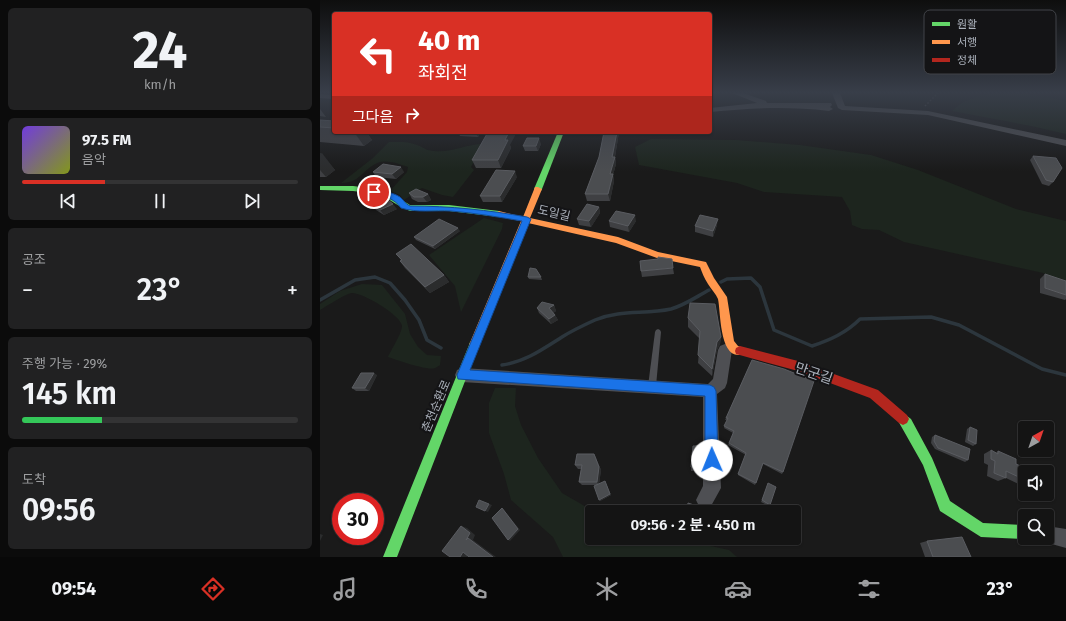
<!DOCTYPE html>
<html lang="ko">
<head>
<meta charset="utf-8">
<style>
	:root { --surface:#141414; --page:#212122; --text:#f1f3f6; --muted:#9d9ea0; --line:#333334; --accent:#d93025 }
	body { margin:0; font-family:"Fira Sans","Noto Sans KR",sans-serif; background:var(--page); color:var(--text); height:100vh; display:flex; flex-direction:column; font-size:15px; white-space:nowrap }
	* { box-sizing:border-box; margin:0 }
	p { font-size:13px; color:var(--muted) }
	.icon { flex:none; width:22px; height:22px; fill:none; stroke:currentColor; stroke-width:2; stroke-linecap:round; stroke-linejoin:round }
	.map { position:relative; flex:1; overflow:hidden }
	.panel { display:flex; flex-direction:column; gap:8px; padding:8px; background:#0b0b0b; width:320px }
	.panel>* { flex:none }
	.guide { position:absolute; left:12px; top:12px; width:380px; height:122px; border-radius:4px; box-shadow:0 1px 3px #0004,0 0 0 1px var(--line); background:#d93025; color:#fff; overflow:hidden }
	.needle { width:26px; rotate:40deg }
	.tools { position:absolute; left:698px; top:421px; display:grid; gap:8px }
	.tools a { display:grid; place-items:center; width:36px; height:36px; border-radius:4px; background:var(--surface); box-shadow:0 1px 3px #0004,0 0 0 1px var(--line); font-size:20px }
	.speed { position:absolute; left:12px; top:493px; display:flex; gap:8px; font-size:20px; font-weight:700; text-align:center }
	.speed>* { display:grid; place-content:center; width:52px; height:52px; border-radius:50%; background:var(--surface); box-shadow:0 1px 3px #0004,0 0 0 1px var(--line); line-height:1 }
	.speed .limit { border:6px solid #d22; background:#fff; color:#111 }
	.pin { position:absolute; display:grid; place-items:center; width:34px; height:34px; color:#fff; margin:-17px; border:2px solid #fff; border-radius:50%; box-shadow:0 1px 4px #0007 }
	.me { position:absolute; width:44px; margin:-22px; rotate:359deg; stroke-linejoin:round; filter:drop-shadow(0 0 3px #0008) }
	.turn { display:flex; align-items:center; gap:14px; height:84px; padding:0 20px; font-size:18px }
	.turn .icon { width:52px; height:52px; stroke-width:2.5 }
	.turn b { display:block; font-size:28px; line-height:34px }
	.then { display:flex; align-items:center; height:38px; padding:0 20px; background:#0003; gap:8px; font-size:15px }
	.big { font-size:30px; font-weight:600; line-height:1.1 }
	.panel .card { flex:1; display:flex; flex-direction:column; justify-content:center; gap:6px; min-width:0; padding:0 14px; border-radius:6px; background:var(--page) }
	.panel .dial { align-items:center; gap:0 }
	.dial b { font-size:52px; line-height:1 }
	.song { display:flex; align-items:center; gap:12px }
	.cover { width:48px; height:48px; border-radius:6px; background:linear-gradient(135deg,hsl(260 70% 55%),hsl(70 70% 35%)) }
	.played { height:4px; border-radius:2px; background:linear-gradient(90deg,var(--accent) 30%,var(--line) 30%) }
	.keys { display:flex; justify-content:space-around; direction:ltr }
	.heat { display:flex; justify-content:space-between; align-items:center; font-size:22px; direction:ltr }
	.charge { height:6px; border-radius:3px; background:linear-gradient(90deg,#34c759 29%,var(--line) 0) }
	.trip { position:absolute; left:265px; top:505px; width:216px; height:40px; border-radius:4px; background:var(--surface); box-shadow:0 1px 3px #0004,0 0 0 1px var(--line); font-weight:600; line-height:40px; text-align:center }
	.dock { display:flex; height:64px; justify-content:space-around; align-items:center; background:#080808; color:var(--muted) }
	.dock .icon { width:28px; height:28px }
	.dock .selected { color:var(--accent) }
	.dock b { font-size:18px; color:var(--text) }
	main { display:flex; flex:1; min-height:0 }
	.map>svg:first-child { display:block }
	.green { fill:#1d251e }
	.lines { fill:none; stroke-linecap:round; stroke-linejoin:round }
	.stream { stroke:#2c363d; stroke-width:3.5 }
	.path { stroke:#505155; stroke-width:1.5; stroke-dasharray:1.5 2; stroke-linecap:butt }
	.lane { fill:#4e4f53; fill-rule:evenodd }
	.street { fill:#4e4f53; fill-rule:evenodd }
	.fast { fill:#63d668; fill-rule:evenodd }
	.slow { fill:#ff974d; fill-rule:evenodd }
	.jam { fill:#b3261e; fill-rule:evenodd }
	.wall { fill:#3f4043 }
	.shaded-wall { fill:#2b2c2d }
	.building { fill:#4b4d50; stroke:#5a5c61 }
	.route { fill:#1a73e8; stroke:#114b97 }
	.labels { text-anchor:middle; stroke-width:4; stroke-linejoin:round; paint-order:stroke }
	.street-label { font-size:12px; fill:#abb1bb; stroke:#141416 }
	.near-street-label { font-size:14px; fill:#abb1bb; stroke:#141416 }
	.key { fill:#141416; stroke:#414348; stroke-width:1 }
	.key-label { font-size:11px; fill:#abb1bb }
</style>
</head>
<body>
<main>
<section class="panel">
<div class="card dial"><b>24</b><p>km/h</p></div>
<div class="card">
<div class="song"><i class="cover"></i><div><b>97.5 FM</b><p>음악</p></div></div>
<div class="played"></div>
<div class="keys"><svg class="icon" aria-label="previous" viewBox="0 0 24 24"><path d="M18 5L8 12l10 7zM5 5v14"/></svg><svg class="icon" aria-label="pause" viewBox="0 0 24 24"><path d="M8 5v14M16 5v14"/></svg><svg class="icon" aria-label="next" viewBox="0 0 24 24"><path d="M6 5l10 7-10 7zM19 5v14"/></svg></div>
</div>
<div class="card"><p>공조</p>
<div class="heat"><a>−</a><b class="big">23°</b><a>+</a></div>
</div>
<div class="card"><p>주행 가능 · 29%</p><b class="big">145 km</b><div class="charge"></div></div>
<div class="card"><p>도착</p><b class="big">09:56</b></div>
</section>
<div class="map">
<svg width="746" height="557" viewBox="0 0 746 557">
	<rect width="100%" height="100%" fill="#1a1a1a"/>
	<g class="green">
		<path d="M704,94L733,98L746,102V134L711,126L632,111C653,91 677,94 704,94Z"/>
		<polygon points="331,139 416,140 480,145 551,155 598,170 696,209 746,221 746,285 723,273 584,242 559,230 542,229 532,225 530,211 522,197 444,192 417,183 319,165 315,147"/>
		<path d="M69,142C78,142 88,141 97,145C103,147 107,151 114,151C131,153 146,144 163,144L151,167L154,170L133,197L122,195L102,188L84,200L80,195L70,191L87,172L88,167C79,164 69,160 60,162C44,167 40,184 21,183L53,158Z"/>
		<polygon points="164,218 183,223 182,229 141,312 135,286 109,255"/>
		<path d="M42,284L62,285L85,314L90,334L98,347L107,355L121,356L120,365C120,365 116,368 115,368C107,371 77,360 68,357C71,350 82,333 82,326C81,315 43,293 32,293C25,294 7,306 0,310V304L20,291Z"/>
		<polygon points="175,388 196,388 195,406 201,425 218,458 242,493 275,512 272,512 272,538 354,538 409,550 417,557 243,557 233,537 191,500 184,474 169,433 169,403"/>
	</g>
	<g class="lines">
		<g class="stream">
			<path d="M401,282L407,279L431,278L440,287L454,330L492,346C510,340 526,333 540,319L611,317L639,325L722,369L746,375"/>
			<polyline points="0,300 35,280 55,277 70,283 85,300 99,320 107,340 121,348"/>
			<path d="M182,365C205,362 223,349 242,337C253,330 264,325 275,320C302,309 324,315 351,309C365,305 376,297 389,290"/>
		</g>
		<polyline class="path" points="605,106 618,93"/>
		<polygon class="lane" points="338,329 340,330 341,332 336,386 335,388 332,389 329,388 328,386 335,332 336,330"/>
		<g class="street">
			<path d="M412,93H423L446,101L447,103H511L512,105L510,107L513,109L509,111C467,106 432,108 390,112V108L437,103Z"/>
			<polygon points="512,93 520,93 525,106 608,111 746,140 746,146 608,115 522,110 518,108"/>
			<polygon points="0,94 14,95 14,99 0,98"/>
			<polygon points="405,344 410,346 412,350 407,383 405,388 397,394 401,488 391,506 385,509 379,506 376,500 383,486 383,397 142,382 137,380 135,375 137,370 142,368 388,384 393,379 398,350 400,346"/>
			<polygon points="727,526 746,529 746,548 721,541 719,538 727,538"/>
		</g>
		<g class="fast">
			<polygon points="238,132 244,132 222,189 221,191 215,191 214,189"/>
			<polygon points="0,186 33,186 58,189 69,192 90,205 129,205 179,211 183,214 179,217 129,211 90,211 81,207 63,196 57,194 33,191 0,190"/>
			<polygon points="154,341 158,342 159,345 77,557 63,557 149,345 150,342"/>
			<polygon points="583,413 591,419 612,458 630,501 663,523 705,525 705,538 707,538 705,539 661,537 620,511 603,465 577,419 579,415"/>
		</g>
		<path class="slow" d="M215,187H218L222,189L210,218L298,237L338,252L386,262L394,278L407,297L414,341L418,346L424,348L425,351L424,354C399,363 401,313 398,299C396,294 391,289 388,284C384,278 382,272 380,267L337,258L296,243L208,223L159,345L158,348L154,349L150,348L149,345L201,221L176,216L175,214L179,211L203,217Z"/>
		<polygon class="jam" points="420,346 478,361 558,390 587,415 589,419 587,423 583,425 579,423 550,398 478,371 416,354 415,351 416,348"/>
	</g>
	<g class="wall">
		<polygon points="0,109 6,117 0,116"/>
		<polygon points="0,120 14,121 14,132 46,132 52,140 44,146 0,142"/>
		<polygon points="138,132 161,132 158,137 140,136"/>
		<polygon points="284,132 312,132 299,132 295,157 296,164 293,175 294,181 290,201 267,201 265,194 279,157"/>
		<polygon points="221,144 218,151 205,151 203,146"/>
		<polygon points="190,145 191,148 181,168 156,168 152,160"/>
		<polygon points="0,153 15,170 6,177 0,177"/>
		<polygon points="713,156 733,182 729,186 722,184 710,160"/>
		<polygon points="53,172 84,172 76,179 56,177"/>
		<polygon points="197,177 182,202 163,202 160,196"/>
		<polygon points="89,193 108,194 111,200 107,202 98,202 92,199"/>
		<polygon points="52,205 77,209 64,215 56,210"/>
		<polygon points="279,207 280,213 271,227 259,225 257,219"/>
		<polygon points="289,221 316,221 309,232 290,227"/>
		<polygon points="397,225 393,237 375,232 375,226"/>
		<polygon points="140,231 115,249 96,240 94,237"/>
		<polygon points="76,254 124,275 129,282 110,293 85,268 80,261 81,260"/>
		<polygon points="353,268 354,274 322,277 321,271"/>
		<polygon points="725,274 746,281 746,299 745,300 720,293 720,279"/>
		<polygon points="208,277 221,277 222,280 209,279"/>
		<polygon points="234,305 236,311 233,313 235,315 238,320 231,324 219,313 217,308"/>
		<polygon points="368,318 401,337 400,344 397,350 392,376 378,363 380,339 368,327"/>
		<polygon points="432,360 463,472 462,474 443,464 435,485 418,475 426,455 408,445 413,433 404,428 407,420 405,420 406,418"/>
		<polygon points="57,375 49,391 36,391 32,388"/>
		<polygon points="650,427 656,444 653,446 645,442 647,429"/>
		<polygon points="615,435 648,460 645,462 615,449 611,443 612,437"/>
		<polygon points="382,446 382,471 371,471 371,467"/>
		<polygon points="671,450 676,453 678,451 696,464 705,472 705,487 686,478 678,481 667,476 668,465 664,463 664,454"/>
		<polygon points="274,454 276,458 281,470 279,484 285,481 291,495 280,501 279,500 276,485 262,485 259,482 261,469 258,469 255,465"/>
		<polygon points="448,485 450,505 449,506 441,502"/>
		<polygon points="607,541 651,557 605,557 600,543"/>
	</g>
	<g class="shaded-wall">
		<polygon points="34,132 46,132 52,140 44,146"/>
		<polygon points="155,132 161,132 158,137"/>
		<polygon points="189,132 197,132 190,145 191,148 181,168 178,160 185,140"/>
		<polygon points="297,132 299,132 295,157 296,164 293,175 294,181 290,201 288,194 290,174"/>
		<polygon points="219,138 221,144 218,151 216,146"/>
		<polygon points="2,153 15,170 6,177 0,170 0,154"/>
		<polygon points="81,167 84,172 76,179 72,174"/>
		<polygon points="195,171 197,177 182,202 180,196"/>
		<polygon points="108,194 111,200 107,202 103,197"/>
		<polygon points="73,204 77,209 64,215 60,210"/>
		<polygon points="279,207 280,213 271,227 269,221"/>
		<polygon points="315,215 316,221 309,232 308,226"/>
		<polygon points="398,219 397,225 393,237 393,231"/>
		<polygon points="138,228 140,231 115,249 113,246"/>
		<polygon points="124,275 129,282 110,293 105,287"/>
		<polygon points="234,305 236,311 232,314 229,308"/>
		<polygon points="235,315 238,320 231,324 229,319"/>
		<polygon points="401,337 400,344 397,350 392,376 392,369 397,342"/>
		<polygon points="54,373 57,375 49,391 45,388"/>
		<polygon points="274,454 276,458 281,470 279,485 277,482"/>
		<polygon points="285,481 291,495 280,501 279,500"/>
		<polygon points="169,504 172,505 168,512 165,511"/>
		<polygon points="182,508 184,510 200,530 190,541 188,540"/>
		<polygon points="141,526 147,528 155,535 153,540 176,557 173,557 146,540"/>
		<polygon points="0,534 3,535 0,541"/>
		<polygon points="143,552 149,554 147,557 140,557"/>
	</g>
	<g class="building">
		<polygon points="0,120 14,121 14,128 0,127"/>
		<polygon points="168,132 189,132 185,140 188,140 178,160 152,160"/>
		<polygon points="284,132 297,132 292,157 295,157 290,174 293,174 288,194 265,194 279,157"/>
		<polygon points="207,138 219,138 216,146 203,146"/>
		<polygon points="713,156 736,158 742,168 733,182 726,180"/>
		<polygon points="63,164 81,167 72,174 53,172"/>
		<polygon points="176,170 195,171 180,196 160,196"/>
		<polygon points="96,189 108,194 103,197 94,197 89,193"/>
		<polygon points="63,196 73,204 60,210 52,205 53,204 51,202"/>
		<polygon points="267,204 279,207 269,221 257,219"/>
		<polygon points="296,211 315,215 308,226 289,221"/>
		<polygon points="380,215 398,219 393,231 375,226"/>
		<polygon points="119,219 138,228 113,246 94,237"/>
		<polygon points="91,244 124,275 105,287 80,261 82,260 76,254"/>
		<polygon points="338,257 352,259 353,268 321,271 320,261 338,259"/>
		<polygon points="210,268 216,269 221,277 208,277"/>
		<polygon points="725,274 746,281 746,295 725,288"/>
		<polygon points="222,302 234,305 229,308 235,315 229,319 217,308"/>
		<polygon points="370,303 395,304 401,337 397,342 392,369 378,355 380,331 368,318"/>
		<polygon points="432,360 464,369 494,381 463,472 443,463 436,483 418,474 426,453 409,443 414,431 404,426 408,418 406,418"/>
		<polygon points="41,373 54,373 45,388 32,388"/>
		<polygon points="650,427 657,430 656,444 648,440"/>
		<polygon points="615,435 650,449 648,460 618,448 614,441"/>
		<polygon points="373,446 382,446 382,468 371,467"/>
		<polygon points="671,450 678,454 678,451 696,459 696,464 714,472 705,472 705,480 686,471 686,478 674,473 675,461 671,459"/>
		<polygon points="257,454 274,454 279,467 277,482 259,482 262,465 255,465"/>
		<polygon points="285,481 290,494 279,500 274,486"/>
		<polygon points="448,483 456,487 450,505 442,500"/>
		<polygon points="159,500 169,504 165,511 156,507"/>
		<polygon points="368,503 380,507 378,512 366,512"/>
		<polygon points="182,508 198,529 188,540 172,518"/>
		<polygon points="141,526 150,533 146,540 148,538 173,557 149,557 143,552 140,557 130,557 122,551"/>
		<polygon points="642,537 651,557 613,557 607,541"/>
	</g>
	<linearGradient id="sky" x2="0" y2="1"><stop stop-color="#0e0e0e"/><stop offset="0.54" stop-color="#383e49"/><stop offset="1" stop-color="#383e49" stop-opacity="0"/></linearGradient>
	<rect width="746" height="171" fill="url(#sky)"/>
	<path class="route" d="M54,189C63,191 72,192 80,197C84,200 85,204 90,206C130,206 168,210 207,217L211,219L150,370L390,385L394,387L396,391L398,460L396,464L392,466L387,464L385,460V396L138,379L137,375L202,221C178,217 155,213 131,211C114,210 97,213 81,208C74,198 64,196 51,193L50,192Z"/>
	<g class="labels">
		<g class="street-label">
			<text transform="translate(234 213) rotate(13)" y="4">도일길</text>
			<text transform="translate(116 406) rotate(-67)" y="4">춘천순환로</text>
		</g>
		<g class="near-street-label">
			<text transform="translate(494 373) rotate(19)" y="5">만군길</text>
		</g>
	</g>
	<rect x="604" y="10" width="132" height="64" rx="6" class="key"/>
	<rect x="612" y="22" width="18" height="4" fill="#63d668"/>
	<rect x="612" y="40" width="18" height="4" fill="#ff974d"/>
	<rect x="612" y="58" width="18" height="4" fill="#b3261e"/>
	<g class="key-label">
		<text x="637" y="28">원활</text>
		<text x="637" y="46">서행</text>
		<text x="637" y="64">정체</text>
	</g>
</svg>
<div class="tools">
<a><svg class="needle" viewBox="-14 -14 28 28"><path d="M0-13l5 13h-10z" fill="#e53935"/><path d="M0 13l5-13h-10z" fill="#9d9ea0"/></svg></a>
<a><svg class="icon" aria-label="sound" viewBox="0 0 24 24"><path d="M4 9h4l5-4v14l-5-4H4zM17 9q2 3 0 6"/></svg></a>
<a><svg class="icon" aria-label="search" viewBox="0 0 24 24"><circle cx="10" cy="10" r="6"/><path d="M15 15l6 6"/></svg></a>
</div>
<div class="speed"><div class="limit">30</div></div>
<div class="pin" style="left:54px;top:192px;background:#d93025"><svg class="icon" aria-label="arrive" viewBox="0 0 24 24"><path d="M6 21V4h12l-3 4 3 4H6"/></svg></div>
<svg class="me" style="left:392px;top:460px" viewBox="-20 -20 40 40"><circle r="19" fill="#fff"/><path d="M0-13L10 11 0 6-10 11z" fill="#1a73e8"/></svg>
<div class="trip">09:56 · 2 분 · 450 m</div>
<div class="guide">
<div class="turn"><svg class="icon" aria-label="left" viewBox="0 0 24 24"><path d="M17 20v-9H6M10 6l-5 5 5 5"/></svg><div><b>40 m</b>좌회전</div></div>
<div class="then">그다음<svg class="icon" aria-label="right" viewBox="0 0 24 24"><path d="M7 20v-9h11M14 6l5 5-5 5"/></svg></div>
</div>
</div>
</main>
<nav class="dock">
<b>09:54</b>
<svg class="icon selected" aria-label="directions" viewBox="0 0 24 24"><path d="M12 3l9 9-9 9-9-9zM9 14v-3h6M13 9l2 2-2 2"/></svg>
<svg class="icon" aria-label="music" viewBox="0 0 24 24"><path d="M9 18V5l10-2v13"/><circle cx="6" cy="18" r="3"/><circle cx="16" cy="16" r="3"/></svg>
<svg class="icon" aria-label="phone" viewBox="0 0 24 24"><path d="M5 4h4l2 5-3 2q2 4 5 5l2-3 5 2v4C11 20 4 13 5 4z"/></svg>
<svg class="icon" aria-label="climate" viewBox="0 0 24 24"><path d="M12 3v18M4 7l16 10M4 17L20 7"/></svg>
<svg class="icon" aria-label="car" viewBox="0 0 24 24"><path d="M5 17H2v-5l4-1 3-4h7l3 4 3 1v5h-3M9 17h6M6 11h13"/><circle cx="7" cy="17" r="2"/><circle cx="17" cy="17" r="2"/></svg>
<svg class="icon" aria-label="filters" viewBox="0 0 24 24"><path d="M4 7h16M4 17h16"/><circle cx="9" cy="7" r="2"/><circle cx="15" cy="17" r="2"/></svg>
<b>23°</b>
</nav>
</body>
</html>
